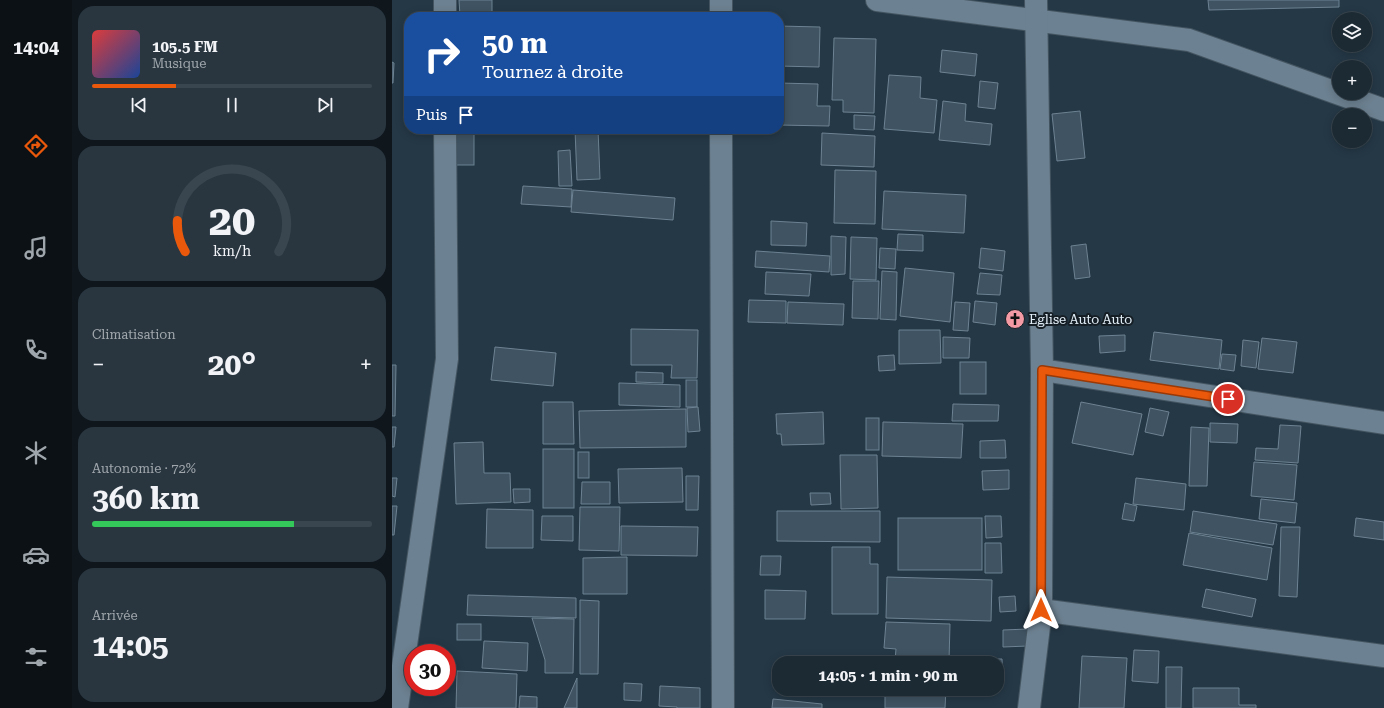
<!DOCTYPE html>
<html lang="fr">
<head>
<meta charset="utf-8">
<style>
	:root { --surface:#1c2a34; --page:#293640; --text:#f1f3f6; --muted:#a0a7ac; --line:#3a464f; --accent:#ea580c }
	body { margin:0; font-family:"Roboto Serif",serif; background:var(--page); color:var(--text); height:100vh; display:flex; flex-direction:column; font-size:15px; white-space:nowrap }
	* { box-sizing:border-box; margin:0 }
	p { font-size:13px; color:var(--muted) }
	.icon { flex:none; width:22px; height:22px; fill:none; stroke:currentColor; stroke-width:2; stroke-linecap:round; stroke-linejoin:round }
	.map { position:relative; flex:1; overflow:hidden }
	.side { display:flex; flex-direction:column; gap:6px; padding:6px; background:#0f171d; width:320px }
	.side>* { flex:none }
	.hud { position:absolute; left:12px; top:12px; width:380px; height:122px; border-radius:16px; box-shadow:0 2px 10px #0003,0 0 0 1px var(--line); background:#1a4fa0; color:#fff; overflow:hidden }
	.controls { position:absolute; left:940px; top:12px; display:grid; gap:8px }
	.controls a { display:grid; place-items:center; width:40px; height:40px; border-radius:50%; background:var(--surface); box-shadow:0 2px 10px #0003,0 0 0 1px var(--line); font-size:20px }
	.speed { position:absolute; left:12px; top:644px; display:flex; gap:8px; font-size:20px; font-weight:700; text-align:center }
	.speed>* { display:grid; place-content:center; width:52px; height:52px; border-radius:50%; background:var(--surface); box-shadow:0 2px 10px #0003,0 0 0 1px var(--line); line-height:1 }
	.speed .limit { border:6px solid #d22; background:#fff; color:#111 }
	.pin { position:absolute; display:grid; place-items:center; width:34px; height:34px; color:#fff; margin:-17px; border:2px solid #fff; border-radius:50%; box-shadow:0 1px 4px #0007 }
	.me { position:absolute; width:44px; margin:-22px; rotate:0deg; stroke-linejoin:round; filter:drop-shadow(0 0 3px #0008) }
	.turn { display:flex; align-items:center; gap:14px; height:84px; padding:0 12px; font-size:18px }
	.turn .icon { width:52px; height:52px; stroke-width:2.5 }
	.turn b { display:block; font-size:28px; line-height:34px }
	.then { display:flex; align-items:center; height:38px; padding:0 12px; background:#0003; gap:8px; font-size:15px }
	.big { font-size:30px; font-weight:700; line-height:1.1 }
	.side .tile { flex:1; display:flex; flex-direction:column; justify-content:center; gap:6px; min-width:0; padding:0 14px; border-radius:16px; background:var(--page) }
	.side .dial { align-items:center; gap:0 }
	.dial svg { height:104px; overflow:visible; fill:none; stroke:var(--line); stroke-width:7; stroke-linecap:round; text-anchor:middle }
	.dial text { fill:var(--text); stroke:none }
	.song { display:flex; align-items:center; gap:12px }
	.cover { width:48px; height:48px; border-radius:6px; background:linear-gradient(135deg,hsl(0 70% 55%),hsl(220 70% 35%)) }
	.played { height:4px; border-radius:2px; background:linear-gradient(90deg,var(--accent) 30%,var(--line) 30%) }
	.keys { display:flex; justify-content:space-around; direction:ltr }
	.heat { display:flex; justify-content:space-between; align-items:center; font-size:22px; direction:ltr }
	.charge { height:6px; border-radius:3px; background:linear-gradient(90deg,#34c759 72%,var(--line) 0) }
	.trip { position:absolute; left:380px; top:656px; width:232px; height:40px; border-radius:16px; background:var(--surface); box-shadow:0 2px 10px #0003,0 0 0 1px var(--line); font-weight:700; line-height:40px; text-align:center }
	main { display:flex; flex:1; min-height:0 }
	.menu { display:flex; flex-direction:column; width:72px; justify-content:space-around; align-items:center; background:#0b1115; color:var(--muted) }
	.menu .icon { width:28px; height:28px }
	.menu .active { color:var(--accent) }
	.menu b { font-size:18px; color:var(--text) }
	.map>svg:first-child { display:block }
	.building { fill:#3f5362; stroke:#6d8292 }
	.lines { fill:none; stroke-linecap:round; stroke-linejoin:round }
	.minor-casing { stroke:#445561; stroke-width:24 }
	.minor { stroke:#6c8191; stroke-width:22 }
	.route-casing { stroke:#983908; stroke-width:10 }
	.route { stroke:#ea580c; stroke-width:7 }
	.labels { text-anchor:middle; stroke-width:4; stroke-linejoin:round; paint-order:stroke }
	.poi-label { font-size:13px; fill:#e2eef7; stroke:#161e25; text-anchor:start }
</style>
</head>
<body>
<main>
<nav class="menu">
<b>14:04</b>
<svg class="icon active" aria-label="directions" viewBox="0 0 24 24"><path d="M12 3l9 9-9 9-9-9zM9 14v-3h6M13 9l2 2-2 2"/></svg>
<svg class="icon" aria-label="music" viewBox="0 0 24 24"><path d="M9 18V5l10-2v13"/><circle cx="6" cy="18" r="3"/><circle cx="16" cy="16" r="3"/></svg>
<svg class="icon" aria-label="phone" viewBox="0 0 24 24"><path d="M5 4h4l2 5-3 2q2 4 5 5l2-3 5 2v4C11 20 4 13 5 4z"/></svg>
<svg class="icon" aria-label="climate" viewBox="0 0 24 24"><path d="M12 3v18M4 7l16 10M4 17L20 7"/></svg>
<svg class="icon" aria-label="car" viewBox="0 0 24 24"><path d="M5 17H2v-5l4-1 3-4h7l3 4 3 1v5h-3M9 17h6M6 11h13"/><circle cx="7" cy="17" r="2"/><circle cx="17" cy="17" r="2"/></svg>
<svg class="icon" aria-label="filters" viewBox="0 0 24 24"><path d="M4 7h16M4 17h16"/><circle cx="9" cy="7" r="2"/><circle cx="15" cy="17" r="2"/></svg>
</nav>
<section class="side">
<div class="tile">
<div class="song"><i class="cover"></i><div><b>105.5 FM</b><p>Musique</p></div></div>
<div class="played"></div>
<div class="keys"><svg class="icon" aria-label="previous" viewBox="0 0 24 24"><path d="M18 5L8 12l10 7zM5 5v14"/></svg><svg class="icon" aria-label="pause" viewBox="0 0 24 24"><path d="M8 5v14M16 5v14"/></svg><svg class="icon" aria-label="next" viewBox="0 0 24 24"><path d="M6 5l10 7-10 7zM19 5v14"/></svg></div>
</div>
<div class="tile dial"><svg viewBox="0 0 100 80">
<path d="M14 69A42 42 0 1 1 86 69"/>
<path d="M14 69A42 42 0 0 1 8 45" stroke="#ea580c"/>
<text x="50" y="56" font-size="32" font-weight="700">20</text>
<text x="50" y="72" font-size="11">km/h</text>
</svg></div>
<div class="tile"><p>Climatisation</p>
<div class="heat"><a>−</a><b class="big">20°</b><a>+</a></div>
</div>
<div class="tile"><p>Autonomie · 72%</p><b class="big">360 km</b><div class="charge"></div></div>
<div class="tile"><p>Arrivée</p><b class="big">14:05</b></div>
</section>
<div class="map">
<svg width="992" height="708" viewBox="0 0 992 708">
	<rect width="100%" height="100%" fill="#253846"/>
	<g class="building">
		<polygon points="67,0 100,0 100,16 68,16"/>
		<polygon points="816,0 947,0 947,7 817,10"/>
		<rect x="136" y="14" width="43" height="3"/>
		<polygon points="387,26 428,27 427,67 387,66"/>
		<polygon points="442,38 484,39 482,113 451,112 451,100 440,100"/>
		<polygon points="550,50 585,54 583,76 548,72"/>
		<polygon points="0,62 2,63 1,83 0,83"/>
		<polygon points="497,75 529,77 528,98 545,100 542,133 492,129"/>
		<polygon points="588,81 606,83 603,109 586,107"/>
		<polygon points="387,83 426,84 425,106 438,106 437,126 387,125"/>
		<polygon points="551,101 574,104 573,121 600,124 598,145 547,140"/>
		<polygon points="688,111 693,158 665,161 660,114"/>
		<polygon points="462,115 483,116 482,130 462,129"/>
		<rect x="64" y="129" width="18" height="36"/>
		<polygon points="183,129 206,129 208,179 185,180"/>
		<polygon points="430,133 483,136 482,167 429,165"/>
		<polygon points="178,150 180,186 167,186 166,151"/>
		<polygon points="443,170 484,171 483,224 442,223"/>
		<polygon points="131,186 180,189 179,207 129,204"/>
		<polygon points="181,190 283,198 281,220 179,212"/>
		<polygon points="492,191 574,195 572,233 490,229"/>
		<polygon points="379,221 415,223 414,246 379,245"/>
		<polygon points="506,234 531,235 531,251 505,250"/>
		<polygon points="439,236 454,237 453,274 439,275"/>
		<polygon points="459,237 485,238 484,280 458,279"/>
		<polygon points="694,244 698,277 683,279 679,246"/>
		<polygon points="488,248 504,249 503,269 487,268"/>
		<polygon points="589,248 613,251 611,271 587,268"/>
		<polygon points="364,251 438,256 437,272 363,267"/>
		<polygon points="513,268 562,273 558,322 508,316"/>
		<polygon points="490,271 505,272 504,320 488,319"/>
		<polygon points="374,272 419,274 417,296 373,294"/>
		<polygon points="588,273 610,275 608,295 585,294"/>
		<polygon points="461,281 487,281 486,319 460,318"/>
		<polygon points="357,300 394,301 394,323 356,322"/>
		<polygon points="583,301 605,303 603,325 581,322"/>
		<polygon points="396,302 452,304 451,325 395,323"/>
		<polygon points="563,302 578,303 576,331 561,330"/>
		<polygon points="239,329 306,330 305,378 279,378 280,365 239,365"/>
		<polygon points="507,330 548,330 549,363 507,364"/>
		<polygon points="762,332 830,340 827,369 758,360"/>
		<polygon points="733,335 733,351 708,353 707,336"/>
		<polygon points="551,337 578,338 577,358 551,358"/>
		<polygon points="870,338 905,342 901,373 866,369"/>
		<polygon points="851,340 867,342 864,368 849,366"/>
		<polygon points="103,347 164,353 161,386 99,380"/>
		<polygon points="830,354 844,355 842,371 828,369"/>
		<polygon points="502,355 503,370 487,371 486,356"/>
		<rect x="568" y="362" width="26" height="32"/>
		<polygon points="0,365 4,365 3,416 0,416"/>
		<polygon points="244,372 271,373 271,383 244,382"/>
		<rect x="294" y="380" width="11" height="27"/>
		<polygon points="227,383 288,385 288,407 227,405"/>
		<polygon points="151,402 181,402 182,444 151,444"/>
		<polygon points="689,402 750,414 741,455 680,443"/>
		<polygon points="561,404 607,405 606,421 560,421"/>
		<polygon points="306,407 308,431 296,432 295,408"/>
		<polygon points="758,408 777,412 771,436 753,432"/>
		<polygon points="294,409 294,447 188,448 187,411"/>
		<polygon points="431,412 432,444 390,445 389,434 385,434 384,414"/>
		<rect x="474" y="418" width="13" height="32"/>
		<polygon points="491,422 571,424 569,458 490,456"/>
		<polygon points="818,423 846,424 845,443 818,442"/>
		<polygon points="888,425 909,426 906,463 863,460 864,448 886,449"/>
		<polygon points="0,427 4,427 2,447 0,447"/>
		<polygon points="799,427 817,428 815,486 797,486"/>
		<polygon points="613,440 614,458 588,458 588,441"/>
		<polygon points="91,442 92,473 118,473 119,502 64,504 62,443"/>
		<rect x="151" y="449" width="31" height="59"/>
		<rect x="186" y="452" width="11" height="26"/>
		<polygon points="448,455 485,455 486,508 449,509"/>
		<polygon points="862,462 905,465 902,500 859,496"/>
		<polygon points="290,468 291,502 227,503 226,469"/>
		<polygon points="617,470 617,489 591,490 590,471"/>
		<polygon points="294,476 307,476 306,510 294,510"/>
		<polygon points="0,478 5,478 3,497 0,496"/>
		<polygon points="744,478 794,484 792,510 741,504"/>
		<polygon points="190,482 218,482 218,504 189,504"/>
		<polygon points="121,489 138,489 138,502 122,503"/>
		<polygon points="418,493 438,493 439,504 419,505"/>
		<polygon points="869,499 905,503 903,523 867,519"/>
		<polygon points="733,503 745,506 742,521 730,519"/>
		<polygon points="0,506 5,506 2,535 0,535"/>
		<polygon points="188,507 228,507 227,551 187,550"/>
		<polygon points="95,509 141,510 141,548 94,548"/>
		<polygon points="385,511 488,511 488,542 385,541"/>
		<polygon points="801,511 885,524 881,545 798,532"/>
		<polygon points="150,516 181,516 181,541 149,540"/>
		<polygon points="593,516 609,516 610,537 594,538"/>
		<rect x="506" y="518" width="84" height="52"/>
		<polygon points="964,518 992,522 992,540 962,536"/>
		<polygon points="229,526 306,527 305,556 229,555"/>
		<polygon points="889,527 908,527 905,597 887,596"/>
		<polygon points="797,533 880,548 875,580 791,565"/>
		<polygon points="593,543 609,543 610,573 593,573"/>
		<polygon points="440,547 478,547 478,564 486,564 486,614 440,614"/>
		<polygon points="369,556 389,556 388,575 368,575"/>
		<polygon points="235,557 235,594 191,594 191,558"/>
		<polygon points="495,577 600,580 599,621 494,618"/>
		<polygon points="814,589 864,599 860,617 810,607"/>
		<polygon points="373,590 414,591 413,619 373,619"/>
		<polygon points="76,595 184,598 184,618 75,615"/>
		<polygon points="623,596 624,611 608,612 607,597"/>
		<polygon points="188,600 207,601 206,674 188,674"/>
		<polygon points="140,618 182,619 181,673 153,673 153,660"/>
		<polygon points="494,622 558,624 557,661 503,660 504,649 492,648"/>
		<rect x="65" y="624" width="24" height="16"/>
		<polygon points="636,629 636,646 611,647 611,630"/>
		<polygon points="92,641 136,643 135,671 90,668"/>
		<polygon points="742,650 767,651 766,683 740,681"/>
		<polygon points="690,656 735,658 732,708 687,708"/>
		<polygon points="592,659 610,659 611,679 605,679 605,663 592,663"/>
		<polygon points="774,667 790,667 789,708 774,708"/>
		<polygon points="65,671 125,674 124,708 64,708"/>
		<polygon points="185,678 185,708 172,708"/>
		<polygon points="232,683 250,684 249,701 232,700"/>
		<polygon points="268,686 308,688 308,708 285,708 285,707 267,706"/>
		<polygon points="801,688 847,688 847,705 864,705 864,708 801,708"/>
		<polygon points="493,689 554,689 553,708 493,708"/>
		<polygon points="128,696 145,697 145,708 127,708"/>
		<polygon points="381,699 430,704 430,708 380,708"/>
	</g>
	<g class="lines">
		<defs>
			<g id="minor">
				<polyline points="53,0 53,17"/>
				<polyline points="329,0 329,17"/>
				<polyline points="485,0 797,40 992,110"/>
				<polyline points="329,129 331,708"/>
				<polyline points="650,370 992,423"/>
				<polyline points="649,610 992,656"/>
				<polyline points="5,708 55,359 53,129"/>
				<polyline points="637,708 649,610 650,370 644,0"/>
			</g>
		</defs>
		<use href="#minor" class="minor-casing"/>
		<use href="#minor" class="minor"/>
	</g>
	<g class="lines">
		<defs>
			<polyline id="route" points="649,610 650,370 836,399"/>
		</defs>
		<use href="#route" class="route-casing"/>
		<use href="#route" class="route"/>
	</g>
	<defs>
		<symbol id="church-disc" viewBox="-11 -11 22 22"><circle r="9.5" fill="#f49aa4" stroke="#161e25"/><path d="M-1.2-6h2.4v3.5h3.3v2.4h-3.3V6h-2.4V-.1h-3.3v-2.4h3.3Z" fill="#111"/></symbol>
	</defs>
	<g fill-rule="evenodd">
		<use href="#church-disc" x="612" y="308" width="22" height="22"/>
	</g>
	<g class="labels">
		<g class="poi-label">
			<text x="637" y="324">Eglise Auto Auto</text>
		</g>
	</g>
</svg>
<div class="controls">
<a><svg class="icon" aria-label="layers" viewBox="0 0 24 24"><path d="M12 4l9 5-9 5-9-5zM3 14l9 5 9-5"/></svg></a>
<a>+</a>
<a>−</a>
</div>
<div class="speed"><div class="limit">30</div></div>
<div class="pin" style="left:836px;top:399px;background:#d93025"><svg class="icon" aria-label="arrive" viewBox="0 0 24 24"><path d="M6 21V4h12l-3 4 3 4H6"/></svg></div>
<svg class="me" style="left:649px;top:610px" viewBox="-20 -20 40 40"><path d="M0-17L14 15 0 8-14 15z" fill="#ea580c" stroke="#fff" stroke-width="4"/></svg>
<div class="trip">14:05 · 1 min · 90 m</div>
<div class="hud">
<div class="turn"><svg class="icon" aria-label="right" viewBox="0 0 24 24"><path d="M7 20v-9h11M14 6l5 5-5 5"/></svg><div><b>50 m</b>Tournez à droite</div></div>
<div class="then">Puis<svg class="icon" aria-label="arrive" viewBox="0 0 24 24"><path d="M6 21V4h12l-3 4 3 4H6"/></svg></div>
</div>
</div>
</main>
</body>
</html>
